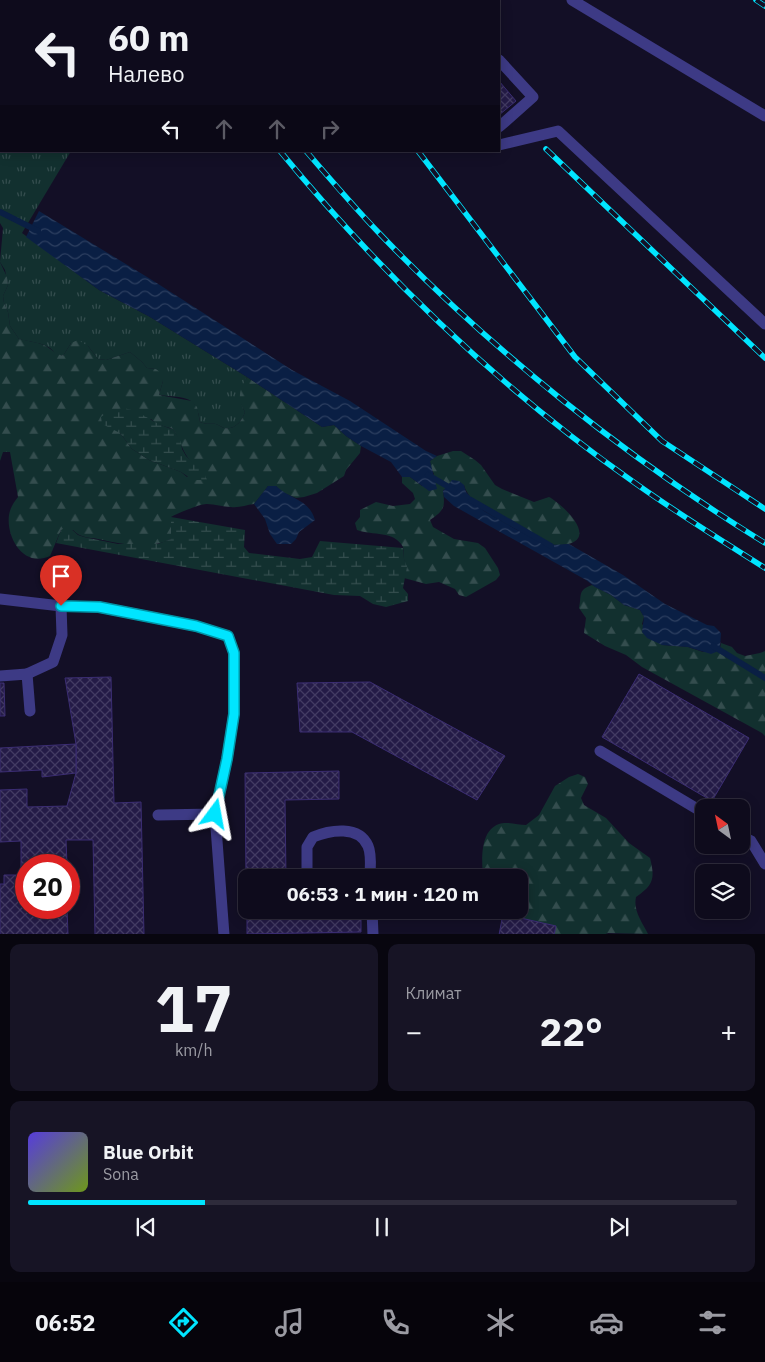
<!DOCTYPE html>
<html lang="ru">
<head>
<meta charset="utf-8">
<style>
	:root { --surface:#0e0b1c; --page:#171425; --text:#f1f3f6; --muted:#9b9ba3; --line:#2e2b3b; --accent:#00e5ff }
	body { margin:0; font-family:"IBM Plex Sans",sans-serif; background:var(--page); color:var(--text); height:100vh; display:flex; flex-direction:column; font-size:19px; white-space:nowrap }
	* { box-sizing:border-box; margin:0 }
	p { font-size:16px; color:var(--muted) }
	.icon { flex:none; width:28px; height:28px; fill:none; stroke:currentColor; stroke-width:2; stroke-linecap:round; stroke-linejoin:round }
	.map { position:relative; height:934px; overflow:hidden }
	.side { display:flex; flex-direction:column; gap:10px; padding:10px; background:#08060f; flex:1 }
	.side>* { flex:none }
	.banner { position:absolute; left:0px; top:0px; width:500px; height:152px; box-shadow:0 2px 12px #0003,0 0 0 1px var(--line); background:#0e0b1c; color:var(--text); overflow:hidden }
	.needle { width:32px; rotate:327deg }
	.buttons { position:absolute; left:695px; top:799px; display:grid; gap:10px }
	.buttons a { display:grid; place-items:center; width:55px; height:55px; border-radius:10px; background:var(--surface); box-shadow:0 2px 12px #0003,0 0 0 1px var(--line); font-size:25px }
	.speed { position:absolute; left:15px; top:854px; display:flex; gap:10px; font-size:25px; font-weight:700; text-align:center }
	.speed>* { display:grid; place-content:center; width:65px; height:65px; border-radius:50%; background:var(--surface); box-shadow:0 2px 12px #0003,0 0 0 1px var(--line); line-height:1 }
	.speed .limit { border:8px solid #d22; background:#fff; color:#111 }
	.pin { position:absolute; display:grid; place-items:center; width:42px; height:42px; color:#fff; margin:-51px -21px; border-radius:50% 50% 50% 0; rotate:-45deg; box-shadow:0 0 5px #0007 }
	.pin .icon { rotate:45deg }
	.me { position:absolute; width:55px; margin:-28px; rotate:13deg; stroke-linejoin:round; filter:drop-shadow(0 0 4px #0008) }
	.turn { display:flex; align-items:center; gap:18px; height:105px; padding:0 25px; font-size:22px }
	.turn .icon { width:65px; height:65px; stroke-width:2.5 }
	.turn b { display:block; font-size:35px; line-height:42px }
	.lanes { display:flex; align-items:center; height:48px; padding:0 25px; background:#0003; justify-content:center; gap:25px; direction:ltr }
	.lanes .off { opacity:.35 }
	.big { font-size:38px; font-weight:800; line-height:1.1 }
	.side .widget { flex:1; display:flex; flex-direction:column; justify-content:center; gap:8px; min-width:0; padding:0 18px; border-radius:10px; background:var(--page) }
	.side .dial { align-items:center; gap:0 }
	.dial b { font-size:65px; line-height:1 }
	.song { display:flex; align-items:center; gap:15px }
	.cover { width:60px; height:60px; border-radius:8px; background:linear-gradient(135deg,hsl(250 70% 55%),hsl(80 70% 35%)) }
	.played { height:5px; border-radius:2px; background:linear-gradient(90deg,var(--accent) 25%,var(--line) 25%) }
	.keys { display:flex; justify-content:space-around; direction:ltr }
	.heat { display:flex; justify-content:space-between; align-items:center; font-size:28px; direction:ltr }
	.side .tiles { flex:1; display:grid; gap:10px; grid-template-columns:1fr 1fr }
	.widget:last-child { grid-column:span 2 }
	.trip { position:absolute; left:238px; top:869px; width:290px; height:50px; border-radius:10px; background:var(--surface); box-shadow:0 2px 12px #0003,0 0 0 1px var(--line); font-weight:800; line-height:50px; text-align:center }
	.tab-bar { display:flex; height:80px; justify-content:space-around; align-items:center; background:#06040b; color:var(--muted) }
	.tab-bar .icon { width:35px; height:35px }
	.tab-bar .selected { color:var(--accent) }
	.tab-bar b { font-size:22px; color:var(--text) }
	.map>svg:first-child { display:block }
	.grass { fill:url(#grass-tufts) }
	.forest { fill:url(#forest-firs); fill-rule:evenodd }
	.wetland { fill:url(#wetland-marsh) }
	.water { fill:url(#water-waves) }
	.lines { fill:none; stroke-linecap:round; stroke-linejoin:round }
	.stream { stroke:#0a1f44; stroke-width:6 }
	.building { fill:url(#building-cross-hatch); stroke:#3b2d73 }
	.service { stroke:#3d3a85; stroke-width:11 }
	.rail-casing { stroke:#00e5ff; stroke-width:5.5 }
	.rail { stroke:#130f26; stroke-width:4; stroke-dasharray:11; stroke-linecap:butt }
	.route-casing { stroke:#0095a6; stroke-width:12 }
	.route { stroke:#00e5ff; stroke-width:9 }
</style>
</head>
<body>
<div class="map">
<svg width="765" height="935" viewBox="0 0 765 935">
	<defs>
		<pattern id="grass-tufts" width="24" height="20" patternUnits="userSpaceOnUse" patternTransform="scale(1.25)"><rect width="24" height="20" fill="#12302f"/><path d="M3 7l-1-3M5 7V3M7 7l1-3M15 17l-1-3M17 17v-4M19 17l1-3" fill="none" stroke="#344d4e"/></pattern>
		<pattern id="forest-firs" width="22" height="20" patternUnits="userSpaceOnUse" patternTransform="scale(1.25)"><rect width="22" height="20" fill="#12302f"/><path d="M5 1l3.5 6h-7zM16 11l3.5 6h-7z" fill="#344d4e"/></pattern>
		<pattern id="wetland-marsh" width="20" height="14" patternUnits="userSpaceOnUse" patternTransform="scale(1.25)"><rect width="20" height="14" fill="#12302f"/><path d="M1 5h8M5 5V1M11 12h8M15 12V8" fill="none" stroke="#344d4e"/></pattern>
		<pattern id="water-waves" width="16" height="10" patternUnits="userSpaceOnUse" patternTransform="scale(1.25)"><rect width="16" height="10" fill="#0a1f44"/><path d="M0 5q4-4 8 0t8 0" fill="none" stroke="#2d3f60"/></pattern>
		<pattern id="building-cross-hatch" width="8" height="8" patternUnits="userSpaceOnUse" patternTransform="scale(1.25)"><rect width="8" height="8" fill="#241b47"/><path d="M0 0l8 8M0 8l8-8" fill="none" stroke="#433b63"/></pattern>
	</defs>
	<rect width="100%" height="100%" fill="#130f26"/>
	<g class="grass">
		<polygon points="0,0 142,0 143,1 1,1 1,23"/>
		<path d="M0,135H1V151H71L22,233L99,290L150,317L247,377C241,387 238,401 245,412C242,421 235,430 224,428C221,427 219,425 216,424C210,423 208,425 200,422C199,416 198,410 195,405C189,395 170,397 159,395L163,381L156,369L147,368L142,362L130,352L106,360L98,359L88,346L71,343L63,356C54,354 56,353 50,348C41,342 29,342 19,339L10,326L8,312L4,303L3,296L8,285L5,270L0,262L3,228L0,223Z"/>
	</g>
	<g class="forest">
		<polygon points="0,22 1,23 0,135"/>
		<path d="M0,262L7,277L8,285L3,296L4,303L8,312L10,326L19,339C28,341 36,342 44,345C52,349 55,354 63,356L71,343L78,340L88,346L98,359L106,360L130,352L142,362L147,368L156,369L162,374L163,381L159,395L192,401L197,407L200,422C208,425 210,423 216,424C219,425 221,427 224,428C235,430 242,421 245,412C237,399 239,390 247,377L322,427L334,425L346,436L361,446L360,453L346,470L344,476L317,493L304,497L296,498L282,492L276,486H268L254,504C246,505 239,508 231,507C223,507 215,504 207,504C202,503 176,514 171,517V539C149,550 121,544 98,539C88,537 80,538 73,530H61L50,556C24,568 6,538 9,515C10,508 14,502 18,497L10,452H3L0,461ZM151,419L157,424L173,429C183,445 182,455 198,468L187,477L181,472L149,460L132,449L120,433Z"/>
		<path d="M453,451H461L475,460L481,465L495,485L502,489L534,502L549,497C561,503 598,537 568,544C559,546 547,545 538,541C534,539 530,535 525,533C506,524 470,507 464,485L443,490C445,507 445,510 430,520L433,527L454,539L478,543L485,548L498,568L500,575L496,580L466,597L459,595L455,589L439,582L426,584L404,578C407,567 406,569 404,559C403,555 404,551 403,547C394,530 373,536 357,530L355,523L360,517V510L376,502L393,506L410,504L415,499L413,493L402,483V477H410L422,486L434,474L431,468L430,461L437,456Z"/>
		<path d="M592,585L611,595L624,605L640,610L644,617L642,624L662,645L688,647L703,652L720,648L721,643L732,647L737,653L745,656L760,653L765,651V736L762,733L642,667L626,655L605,646L584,633L586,618L579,608C582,596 577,590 592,585Z"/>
		<path d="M578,774L585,777L588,784L581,798L584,805L606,818L629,843L650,858C655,878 654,885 636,897C633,911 642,922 648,934L608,933L603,935L554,934L556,926L503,914L501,910H519V878H483C482,862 479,831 499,824C507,821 518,825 526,825L539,815L555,786L569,777Z"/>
	</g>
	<g class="wetland">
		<path d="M123,408C143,411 154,425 173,429L181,442L182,449L186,456L204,473L207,480H193L181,472L149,460L132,449L120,433L102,424L101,417L108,412Z"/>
		<polygon points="171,517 245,530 244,547 249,553 300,559 312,557 320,541 403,548 404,559 407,567 403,588 408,594 408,601 386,607 373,604 360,596 334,595 56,543 61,530 68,526 78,535 84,537 118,544 158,544 171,539"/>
	</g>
	<g class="water">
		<polygon points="39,211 152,280 292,370 350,401 426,451 437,456 430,461 437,489 429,491 410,477 402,477 391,462 361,446 346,436 334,425 322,427 247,377 150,317 99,290 26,237"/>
		<polygon points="452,480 459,481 464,485 466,492 484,511 519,531 526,533 538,541 551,545 569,544 623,575 665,604 707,625 714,626 721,633 720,648 716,652 711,654 688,647 662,645 647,638 642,632 644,617 640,610 624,605 611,595 595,587 586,580 454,506 444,497 443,491"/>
		<path d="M268,486H276C291,500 309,499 315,520L299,532L296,539L291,544H277L270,534L265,519L254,504Z"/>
	</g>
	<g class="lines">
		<g class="stream">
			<polyline points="0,212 38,231"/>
			<polyline points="428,475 454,490"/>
			<polyline points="471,500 551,546"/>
			<polyline points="713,646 765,678"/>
		</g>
	</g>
	<g class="building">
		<polygon points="253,0 337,0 339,1 254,1"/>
		<polygon points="368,0 400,0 401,1 369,1"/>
		<polygon points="499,81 516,101 499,115"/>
		<polygon points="639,674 749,738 712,801 602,737"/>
		<polygon points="111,677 114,803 141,802 144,935 95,935 93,840 66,840 67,865 26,865 26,908 67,908 68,935 0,935 0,884 4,884 4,875 21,875 21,841 0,842 0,790 27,789 27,807 67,806 76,773 76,744 65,678"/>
		<polygon points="370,682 505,756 477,800 352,732 300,732 297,683"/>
		<polygon points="0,683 4,683 5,716 0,716"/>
		<polygon points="76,744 76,773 42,777 42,770 0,772 0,748"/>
		<polygon points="339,771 339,799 285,800 286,878 246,878 245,773"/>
		<polygon points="247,910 361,910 361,932 247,934"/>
		<polygon points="503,914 556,926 554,935 499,935"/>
	</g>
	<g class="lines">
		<g class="service">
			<polyline points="351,0 352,1"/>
			<polyline points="444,0 446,1"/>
			<polyline points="572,0 765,116"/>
			<polyline points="499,60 533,97 499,127"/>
			<polyline points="499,145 558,131 765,324"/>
			<polyline points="0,599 61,606 99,607 196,626 228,636 234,653 234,713 227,759 215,814"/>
			<polyline points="27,674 53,662 62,635 61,606"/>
			<polyline points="0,676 27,674 30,711"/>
			<polyline points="600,751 704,813"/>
			<polyline points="158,815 215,814 224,935"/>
			<polyline points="741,836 751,841 765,864"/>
			<path d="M307,878V847L313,837C330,830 359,825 368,846C372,855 370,868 370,878"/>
			<polyline points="372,910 373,935"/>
		</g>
		<defs>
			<g id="rail">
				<polyline points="169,0 170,1"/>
				<polyline points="190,0 191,1"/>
				<polyline points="756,0 765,6"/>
				<polyline points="546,149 765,358"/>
				<path d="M280,151C383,276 502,390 635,483C677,513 721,540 765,568"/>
				<path d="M306,151C330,179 354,207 379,233C491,350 627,458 765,543"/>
				<polyline points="418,151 575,357 662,441 765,509"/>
			</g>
		</defs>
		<use href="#rail" class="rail-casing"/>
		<use href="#rail" class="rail"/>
	</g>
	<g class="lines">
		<defs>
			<polyline id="route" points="61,606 99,607 196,626 228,636 234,653 234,714 227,759 215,814"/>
		</defs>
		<use href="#route" class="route-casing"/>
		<use href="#route" class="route"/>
	</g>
</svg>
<div class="buttons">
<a><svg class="needle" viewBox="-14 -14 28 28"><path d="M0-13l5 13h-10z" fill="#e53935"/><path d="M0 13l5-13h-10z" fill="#9b9ba3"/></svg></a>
<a><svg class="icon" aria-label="layers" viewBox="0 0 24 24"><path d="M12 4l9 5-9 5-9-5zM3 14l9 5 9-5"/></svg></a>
</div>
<div class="speed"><div class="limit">20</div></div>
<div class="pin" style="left:61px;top:606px;background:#d93025"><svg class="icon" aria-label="arrive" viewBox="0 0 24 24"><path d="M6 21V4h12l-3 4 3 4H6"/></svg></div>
<svg class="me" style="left:215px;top:814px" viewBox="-20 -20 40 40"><path d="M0-17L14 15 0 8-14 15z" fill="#00e5ff" stroke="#fff" stroke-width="4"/></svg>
<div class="trip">06:53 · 1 мин · 120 m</div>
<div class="banner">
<div class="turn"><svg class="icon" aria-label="left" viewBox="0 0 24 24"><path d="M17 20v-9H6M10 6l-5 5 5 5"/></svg><div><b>60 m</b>Налево</div></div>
<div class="lanes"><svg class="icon" aria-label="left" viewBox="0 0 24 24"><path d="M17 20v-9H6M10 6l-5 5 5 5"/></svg><svg class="icon off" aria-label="ahead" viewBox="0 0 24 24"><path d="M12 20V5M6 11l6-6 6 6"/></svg><svg class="icon off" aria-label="ahead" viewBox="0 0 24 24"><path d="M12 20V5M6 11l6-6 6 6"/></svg><svg class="icon off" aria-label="right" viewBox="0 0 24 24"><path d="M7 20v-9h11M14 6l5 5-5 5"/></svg></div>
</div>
</div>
<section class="side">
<div class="tiles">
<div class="widget dial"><b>17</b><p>km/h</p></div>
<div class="widget"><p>Климат</p>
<div class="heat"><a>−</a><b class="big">22°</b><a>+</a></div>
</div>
<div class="widget">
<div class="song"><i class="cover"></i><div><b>Blue Orbit</b><p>Sona</p></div></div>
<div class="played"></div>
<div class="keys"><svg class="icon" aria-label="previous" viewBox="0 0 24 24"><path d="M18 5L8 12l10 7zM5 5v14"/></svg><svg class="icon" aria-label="pause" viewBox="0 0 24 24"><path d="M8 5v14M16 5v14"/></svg><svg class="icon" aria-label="next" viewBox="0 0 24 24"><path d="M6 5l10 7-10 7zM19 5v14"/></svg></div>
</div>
</div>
</section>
<nav class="tab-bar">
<b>06:52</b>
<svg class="icon selected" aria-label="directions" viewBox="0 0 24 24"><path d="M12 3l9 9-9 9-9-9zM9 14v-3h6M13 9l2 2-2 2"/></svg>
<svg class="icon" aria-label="music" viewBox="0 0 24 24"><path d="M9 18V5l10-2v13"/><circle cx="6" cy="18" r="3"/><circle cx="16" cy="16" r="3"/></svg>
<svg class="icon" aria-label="phone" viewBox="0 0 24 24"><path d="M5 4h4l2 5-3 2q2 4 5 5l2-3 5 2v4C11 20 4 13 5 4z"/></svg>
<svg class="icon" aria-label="climate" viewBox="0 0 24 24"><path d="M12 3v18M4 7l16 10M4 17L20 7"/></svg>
<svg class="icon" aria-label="car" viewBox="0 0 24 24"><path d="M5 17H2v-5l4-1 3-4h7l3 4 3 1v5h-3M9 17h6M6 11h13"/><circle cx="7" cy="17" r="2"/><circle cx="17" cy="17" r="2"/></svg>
<svg class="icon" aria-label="filters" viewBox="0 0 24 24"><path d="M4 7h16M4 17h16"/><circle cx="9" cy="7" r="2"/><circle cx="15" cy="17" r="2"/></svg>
</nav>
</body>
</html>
